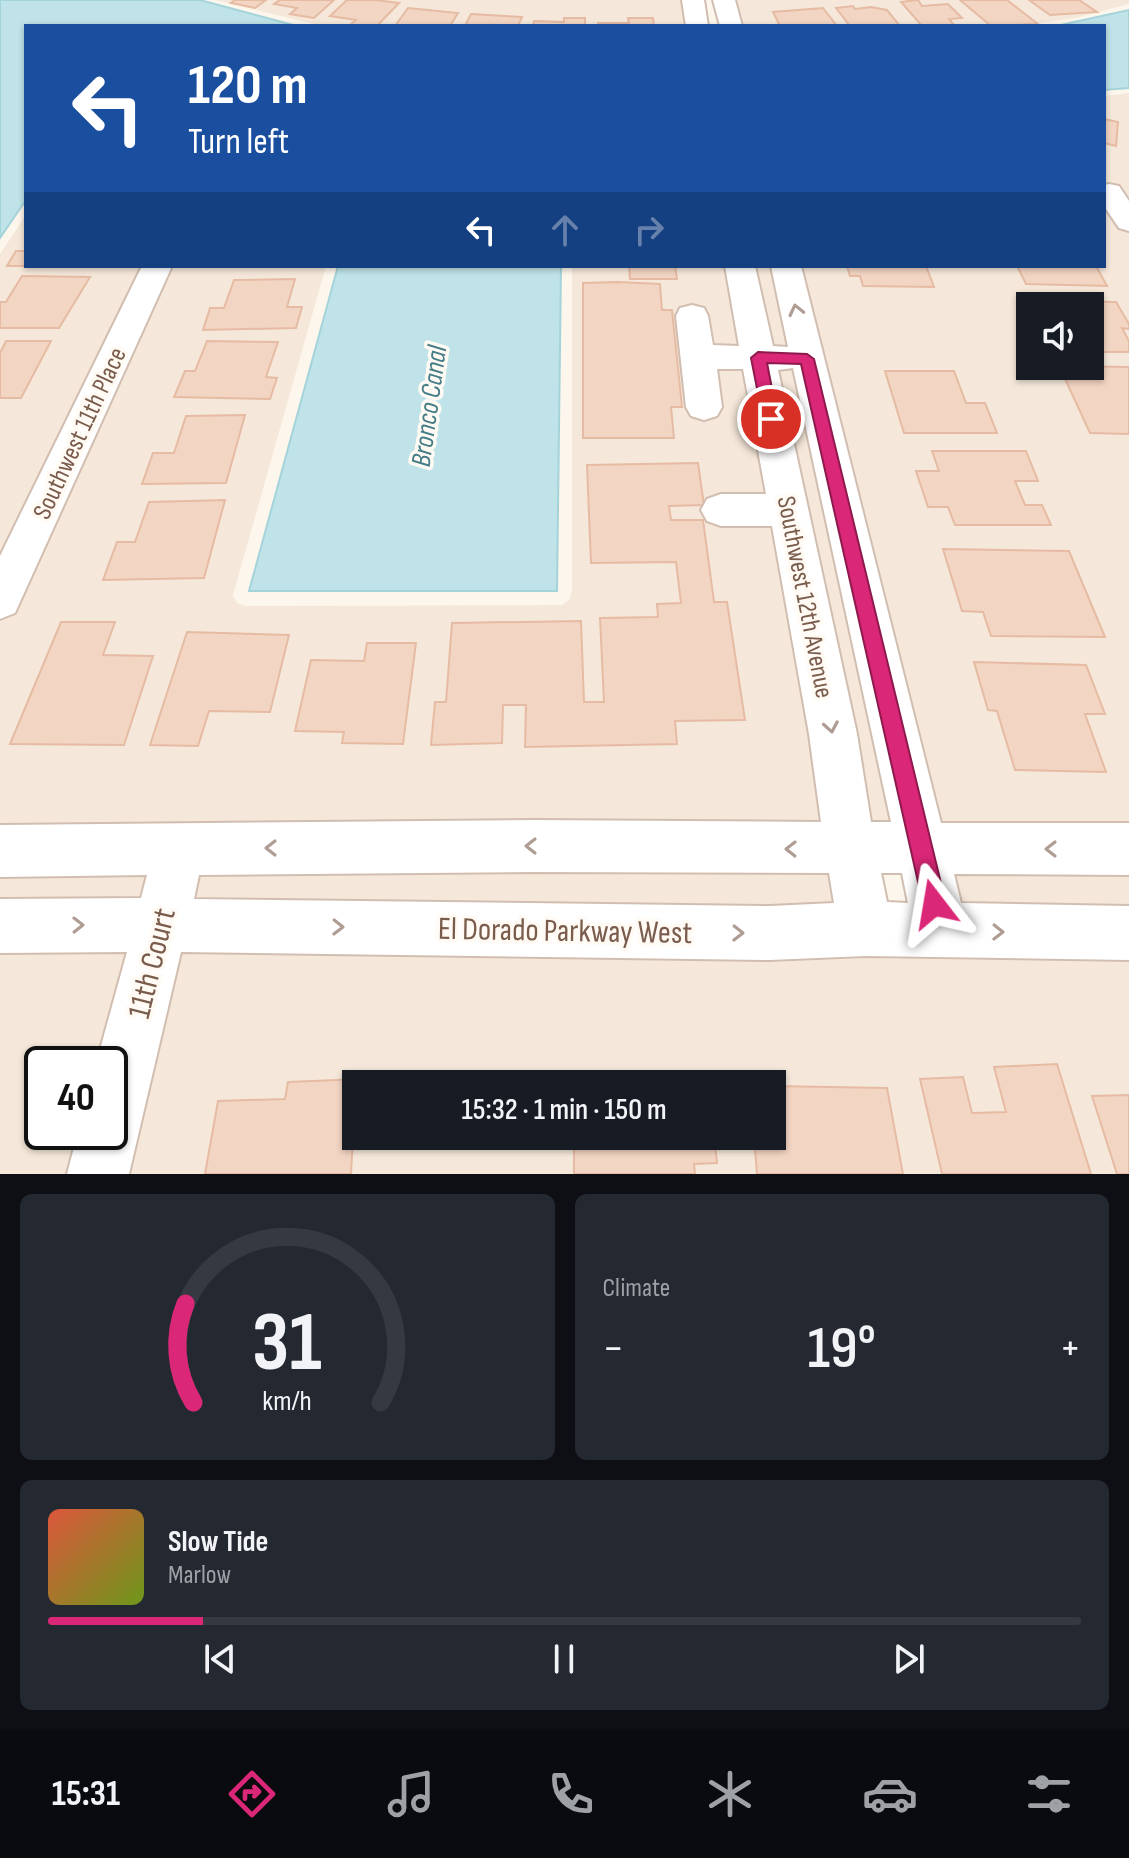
<!DOCTYPE html>
<html lang="en">
<head>
<meta charset="utf-8">
<style>
	:root { --surface:#171b24; --page:#242831; --text:#f1f3f6; --muted:#9ea1a6; --line:#363941; --accent:#db2777 }
	body { margin:0; font-family:"Sofia Sans Condensed",sans-serif; background:var(--page); color:var(--text); height:100vh; display:flex; flex-direction:column; font-size:30px; white-space:nowrap }
	* { box-sizing:border-box; margin:0 }
	p { font-size:26px; color:var(--muted) }
	.icon { flex:none; width:44px; height:44px; fill:none; stroke:currentColor; stroke-width:2; stroke-linecap:round; stroke-linejoin:round }
	.map { position:relative; height:1174px; overflow:hidden }
	.drawer { display:flex; flex-direction:column; gap:20px; padding:20px; background:#0d0f14; flex:1 }
	.drawer>* { flex:none }
	.banner { position:absolute; left:24px; top:24px; width:1082px; height:244px; border-radius:0px; box-shadow:0 2px 6px #0004; background:#1a4fa0; color:#fff; overflow:hidden }
	.controls { position:absolute; left:1016px; top:292px; display:grid; gap:16px }
	.controls a { display:grid; place-items:center; width:88px; height:88px; border-radius:0px; background:var(--surface); box-shadow:0 2px 6px #0004; font-size:40px }
	.speed { position:absolute; left:24px; top:1046px; display:flex; gap:16px; font-size:40px; font-weight:700; text-align:center }
	.speed>* { display:grid; place-content:center; width:104px; height:104px; border-radius:50%; background:var(--surface); box-shadow:0 2px 6px #0004; line-height:1 }
	.speed .limit { border:4px solid #111; border-radius:12px; background:#fff; color:#111 }
	.pin { position:absolute; display:grid; place-items:center; width:68px; height:68px; color:#fff; margin:-34px; border:4px solid #fff; border-radius:50%; box-shadow:0 2px 8px #0007 }
	.me { position:absolute; width:88px; margin:-44px; rotate:346deg; stroke-linejoin:round; filter:drop-shadow(0 0 6px #0008) }
	.turn { display:flex; align-items:center; gap:28px; height:168px; padding:0 32px; font-size:36px }
	.turn .icon { width:104px; height:104px; stroke-width:2.5 }
	.turn b { display:block; font-size:56px; line-height:68px }
	.lanes { display:flex; align-items:center; height:76px; padding:0 32px; background:#0003; justify-content:center; gap:40px; direction:ltr }
	.lanes .off { opacity:.35 }
	.big { font-size:60px; font-weight:600; line-height:1.1 }
	.drawer .tile { flex:1; display:flex; flex-direction:column; justify-content:center; gap:12px; min-width:0; padding:0 28px; border-radius:12px; background:var(--page) }
	.drawer .dial { align-items:center; gap:0 }
	.dial svg { height:208px; overflow:visible; fill:none; stroke:var(--line); stroke-width:7; stroke-linecap:round; text-anchor:middle }
	.dial text { fill:var(--text); stroke:none }
	.song { display:flex; align-items:center; gap:24px }
	.cover { width:96px; height:96px; border-radius:12px; background:linear-gradient(135deg,hsl(10 70% 55%),hsl(80 70% 35%)) }
	.played { height:8px; border-radius:4px; background:linear-gradient(90deg,var(--accent) 15%,var(--line) 15%) }
	.keys { display:flex; justify-content:space-around; direction:ltr }
	.heat { display:flex; justify-content:space-between; align-items:center; font-size:44px; direction:ltr }
	.drawer .tiles { flex:1; display:grid; gap:20px; grid-template-columns:1fr 1fr }
	.tile:last-child { grid-column:span 2 }
	.trip { position:absolute; left:342px; top:1070px; width:444px; height:80px; border-radius:0px; background:var(--surface); box-shadow:0 2px 6px #0004; font-weight:600; line-height:80px; text-align:center }
	.menu { display:flex; height:128px; justify-content:space-around; align-items:center; background:#090b0e; color:var(--muted) }
	.menu .icon { width:56px; height:56px }
	.menu .on { color:var(--accent) }
	.menu b { font-size:36px; color:var(--text) }
	.map>svg:first-child { display:block }
	.residential { fill:#f5e8da; fill-rule:evenodd }
	.water { fill:#bfe3e8; stroke:#a5d3da; stroke-width:2 }
	.building { fill:#f3d5c3; stroke:#e6bba3; stroke-width:2 }
	.lines { fill:none; stroke-linecap:round; stroke-linejoin:round }
	.minor-casing { stroke:#d1beb0; stroke-width:4 }
	.minor { fill:#fff; fill-rule:evenodd }
	.oneway { stroke:#af9d94 }
	.route { fill:#db2777; stroke:#8e194d; stroke-width:2 }
	.labels { text-anchor:middle; stroke-width:7; stroke-linejoin:round; paint-order:stroke }
	.street-label { font-size:26px; fill:#7a5c4d; stroke:#fffaf3 }
	.water-label { font-size:28px; font-style:italic; fill:#437c86; stroke:#fffaf3 }
	.near-street-label { font-size:32px; fill:#7a5c4d; stroke:#fffaf3 }
</style>
</head>
<body>
<div class="map">
<svg width="1129" height="1174" viewBox="0 0 1129 1174">
	<rect width="100%" height="100%" fill="#fdf6ec"/>
	<g class="residential">
		<polygon points="215,0 684,0 687,26 322,26"/>
		<polygon points="734,0 1129,0 1129,4 1076,18 1018,26 740,26"/>
		<path d="M1129,93V824H937L798,266H1104V96ZM1030,306H1090V366H1030Z"/>
		<polygon points="26,215 26,266 326,266 233,595 237,603 245,606 562,605 569,600 572,591 572,266 727,266 825,824 0,827 0,254"/>
		<polygon points="753,266 772,266 894,824 867,824"/>
		<polygon points="532,871 833,875 838,903 766,906 167,897 0,899 0,877"/>
		<polygon points="949,874 1129,875 1129,905 957,904"/>
		<path d="M153,953L774,962L871,958L1129,962V1174H0V954ZM42,1064H110V1132H42ZM356,1084H772V1136H356Z"/>
	</g>
	<g class="water">
		<polygon points="0,0 200,0 297,26 26,26 26,200 0,238"/>
		<polygon points="1129,10 1129,88 1104,90 1104,26 1056,26"/>
		<polygon points="338,266 561,266 557,591 249,591"/>
	</g>
	<g class="building">
		<polygon points="235,0 266,0 255,8 231,3"/>
		<polygon points="280,0 334,0 314,18 290,14 297,8 274,4"/>
		<polygon points="347,0 375,0 399,3 377,26 354,26 350,25 356,20 330,16"/>
		<polygon points="918,0 922,6 948,4 962,18 949,19 955,26 922,26 901,2"/>
		<polygon points="960,0 1007,0 1038,24 991,26"/>
		<polygon points="1029,0 1079,0 1097,12 1050,15"/>
		<polygon points="853,6 855,9 871,7 887,10 900,26 850,26 836,8"/>
		<polygon points="408,8 458,13 450,26 395,26"/>
		<polygon points="823,8 837,26 780,26 773,12"/>
		<polygon points="471,14 522,17 518,26 465,26"/>
		<polygon points="564,18 585,18 585,26 533,26 534,21 564,22"/>
		<polygon points="628,18 653,18 654,26 598,26 598,23 629,23"/>
		<polygon points="1104,119 1118,122 1116,146 1104,143"/>
		<polygon points="16,251 26,251 26,266 82,266 7,266"/>
		<polygon points="629,266 675,266 677,279 630,279"/>
		<polygon points="847,266 926,266 934,287 863,286 860,276 850,276"/>
		<polygon points="1017,266 1096,266 1107,286 1026,284"/>
		<polygon points="22,276 90,277 59,328 0,328 0,302 6,302"/>
		<polygon points="295,279 287,307 302,307 296,328 203,330 210,308 224,308 234,280"/>
		<polygon points="617,282 660,284 662,310 672,310 682,407 671,407 674,438 583,438 583,283"/>
		<polygon points="1050,301 1116,302 1129,324 1129,329 1122,328 1129,341 1129,352 1090,352 1090,306 1052,306"/>
		<polygon points="6,341 51,341 21,398 0,398 0,353"/>
		<polygon points="207,341 278,342 266,377 277,378 270,399 174,397 185,371 195,371"/>
		<polygon points="1059,366 1129,367 1129,434 1090,433"/>
		<polygon points="885,371 954,371 966,403 985,403 997,433 904,433"/>
		<polygon points="245,415 226,483 142,484 153,453 174,453 186,416"/>
		<polygon points="932,451 1026,451 1038,481 1015,481 1025,505 1042,505 1051,525 955,525 948,507 928,507 916,471 939,471"/>
		<polygon points="698,463 704,505 669,506 671,520 703,520 714,602 727,602 745,720 675,721 677,744 525,747 526,705 503,705 502,743 431,745 435,702 446,702 452,623 581,621 584,702 604,702 600,618 658,617 657,604 681,603 676,562 591,563 587,465"/>
		<polygon points="225,500 204,578 103,580 117,542 135,542 149,502"/>
		<polygon points="943,549 1069,551 1105,637 991,636 983,612 962,611"/>
		<polygon points="61,622 115,622 103,655 153,656 124,745 10,744"/>
		<polygon points="187,632 289,635 270,712 209,711 198,746 150,745"/>
		<polygon points="367,643 416,643 403,744 342,743 344,732 295,731 311,660 364,661"/>
		<polygon points="974,662 1086,665 1105,714 1085,714 1106,772 1015,770 997,711 988,710"/>
		<polygon points="1057,1064 1091,1174 942,1174 920,1079 963,1077 972,1113 1006,1112 994,1067"/>
		<polygon points="708,1074 709,1084 648,1084 647,1075"/>
		<polygon points="361,1079 360,1084 356,1084 351,1174 205,1174 218,1101 285,1099 288,1082"/>
		<polygon points="772,1086 887,1088 903,1174 757,1174 754,1136 772,1136"/>
		<polygon points="1129,1095 1129,1174 1117,1174 1092,1096"/>
		<polygon points="651,1136 714,1136 717,1163 694,1164 695,1174 574,1174 574,1145 651,1144"/>
	</g>
	<g class="lines">
		<defs>
			<g id="minor">
				<polygon points="682,0 704,0 708,26 686,26"/>
				<polygon points="713,0 735,0 742,26 720,26"/>
				<polygon points="1109,184 1119,186 1129,201 1129,231 1119,228 1104,206 1104,185"/>
				<polygon points="142,266 172,266 15,613 0,619 0,556"/>
				<path d="M725,266H755L773,346L788,347L771,266H801L941,823H1129V875L954,874L961,903L1129,906V960L866,956L770,960L181,952L129,1174H67L78,1132H110V1064H96L127,952L0,953V899L141,898L147,875L0,877V825L533,820L821,822L809,734L772,526H721L707,521L701,510L707,499L721,494H766L743,369H717L722,407L717,416L704,420L691,416L686,407L676,316L680,308L692,305L704,308L708,316L713,345L739,346ZM793,368L891,822H871L857,734L778,370ZM533,872L829,873L834,903L770,906L194,899L199,875ZM881,873H902L908,903L887,902Z"/>
			</g>
		</defs>
		<use href="#minor" class="minor-casing"/>
		<use href="#minor" class="minor"/>
	</g>
	<defs><path id="oneway-chevron" d="M-2-3.5L2.5 0L-2 3.5" fill="none" stroke-width="1.6" stroke-linecap="round" stroke-linejoin="round" transform="scale(2)"/></defs>
	<g class="oneway">
		<use href="#oneway-chevron" transform="translate(796 310) rotate(-103)"/>
		<use href="#oneway-chevron" transform="translate(831 727) rotate(80)"/>
		<use href="#oneway-chevron" transform="translate(531 846) rotate(-180)"/>
		<use href="#oneway-chevron" transform="translate(271 848) rotate(180)"/>
		<use href="#oneway-chevron" transform="translate(791 849) rotate(-179)"/>
		<use href="#oneway-chevron" transform="translate(1051 849) rotate(-180)"/>
		<use href="#oneway-chevron" transform="translate(78 925) rotate(-1)"/>
		<use href="#oneway-chevron" transform="translate(338 927) rotate(1)"/>
		<use href="#oneway-chevron" transform="translate(998 932) rotate(1)"/>
		<use href="#oneway-chevron" transform="translate(738 933) rotate(1)"/>
	</g>
	<polygon class="route" points="758,352 807,354 814,359 946,904 943,912 934,915 926,912 923,904 801,364 767,363 778,419 771,424 763,419 751,358"/>
	<g class="labels">
		<g class="street-label">
			<text transform="translate(79 433) rotate(-65)" y="9">Southwest 11th Place</text>
			<text transform="translate(806 597) rotate(79)" y="9">Southwest 12th Avenue</text>
		</g>
		<g class="water-label">
			<text transform="translate(428 406) rotate(-82)" y="10">Bronco Canal</text>
		</g>
		<g class="near-street-label">
			<text transform="translate(565 930) rotate(1)" y="11">El Dorado Parkway West</text>
			<text transform="translate(151 963) rotate(-76)" y="11">11th Court</text>
		</g>
	</g>
</svg>
<div class="controls">
<a><svg class="icon" aria-label="sound" viewBox="0 0 24 24"><path d="M4 9h4l5-4v14l-5-4H4zM17 9q2 3 0 6"/></svg></a>
</div>
<div class="speed"><div class="limit">40</div></div>
<div class="pin" style="left:771px;top:419px;background:#d93025"><svg class="icon" aria-label="arrive" viewBox="0 0 24 24"><path d="M6 21V4h12l-3 4 3 4H6"/></svg></div>
<svg class="me" style="left:934px;top:904px" viewBox="-20 -20 40 40"><path d="M0-17L14 15 0 8-14 15z" fill="#db2777" stroke="#fff" stroke-width="4"/></svg>
<div class="trip">15:32 · 1 min · 150 m</div>
<div class="banner">
<div class="turn"><svg class="icon" aria-label="left" viewBox="0 0 24 24"><path d="M17 20v-9H6M10 6l-5 5 5 5"/></svg><div><b>120 m</b>Turn left</div></div>
<div class="lanes"><svg class="icon" aria-label="left" viewBox="0 0 24 24"><path d="M17 20v-9H6M10 6l-5 5 5 5"/></svg><svg class="icon off" aria-label="ahead" viewBox="0 0 24 24"><path d="M12 20V5M6 11l6-6 6 6"/></svg><svg class="icon off" aria-label="right" viewBox="0 0 24 24"><path d="M7 20v-9h11M14 6l5 5-5 5"/></svg></div>
</div>
</div>
<section class="drawer">
<div class="tiles">
<div class="tile dial"><svg viewBox="0 0 100 80">
<path d="M14 69A42 42 0 1 1 86 69"/>
<path d="M14 69A42 42 0 0 1 11 31" stroke="#db2777"/>
<text x="50" y="56" font-size="32" font-weight="700">31</text>
<text x="50" y="72" font-size="11">km/h</text>
</svg></div>
<div class="tile"><p>Climate</p>
<div class="heat"><a>−</a><b class="big">19°</b><a>+</a></div>
</div>
<div class="tile">
<div class="song"><i class="cover"></i><div><b>Slow Tide</b><p>Marlow</p></div></div>
<div class="played"></div>
<div class="keys"><svg class="icon" aria-label="previous" viewBox="0 0 24 24"><path d="M18 5L8 12l10 7zM5 5v14"/></svg><svg class="icon" aria-label="pause" viewBox="0 0 24 24"><path d="M8 5v14M16 5v14"/></svg><svg class="icon" aria-label="next" viewBox="0 0 24 24"><path d="M6 5l10 7-10 7zM19 5v14"/></svg></div>
</div>
</div>
</section>
<nav class="menu">
<b>15:31</b>
<svg class="icon on" aria-label="directions" viewBox="0 0 24 24"><path d="M12 3l9 9-9 9-9-9zM9 14v-3h6M13 9l2 2-2 2"/></svg>
<svg class="icon" aria-label="music" viewBox="0 0 24 24"><path d="M9 18V5l10-2v13"/><circle cx="6" cy="18" r="3"/><circle cx="16" cy="16" r="3"/></svg>
<svg class="icon" aria-label="phone" viewBox="0 0 24 24"><path d="M5 4h4l2 5-3 2q2 4 5 5l2-3 5 2v4C11 20 4 13 5 4z"/></svg>
<svg class="icon" aria-label="climate" viewBox="0 0 24 24"><path d="M12 3v18M4 7l16 10M4 17L20 7"/></svg>
<svg class="icon" aria-label="car" viewBox="0 0 24 24"><path d="M5 17H2v-5l4-1 3-4h7l3 4 3 1v5h-3M9 17h6M6 11h13"/><circle cx="7" cy="17" r="2"/><circle cx="17" cy="17" r="2"/></svg>
<svg class="icon" aria-label="filters" viewBox="0 0 24 24"><path d="M4 7h16M4 17h16"/><circle cx="9" cy="7" r="2"/><circle cx="15" cy="17" r="2"/></svg>
</nav>
</body>
</html>
